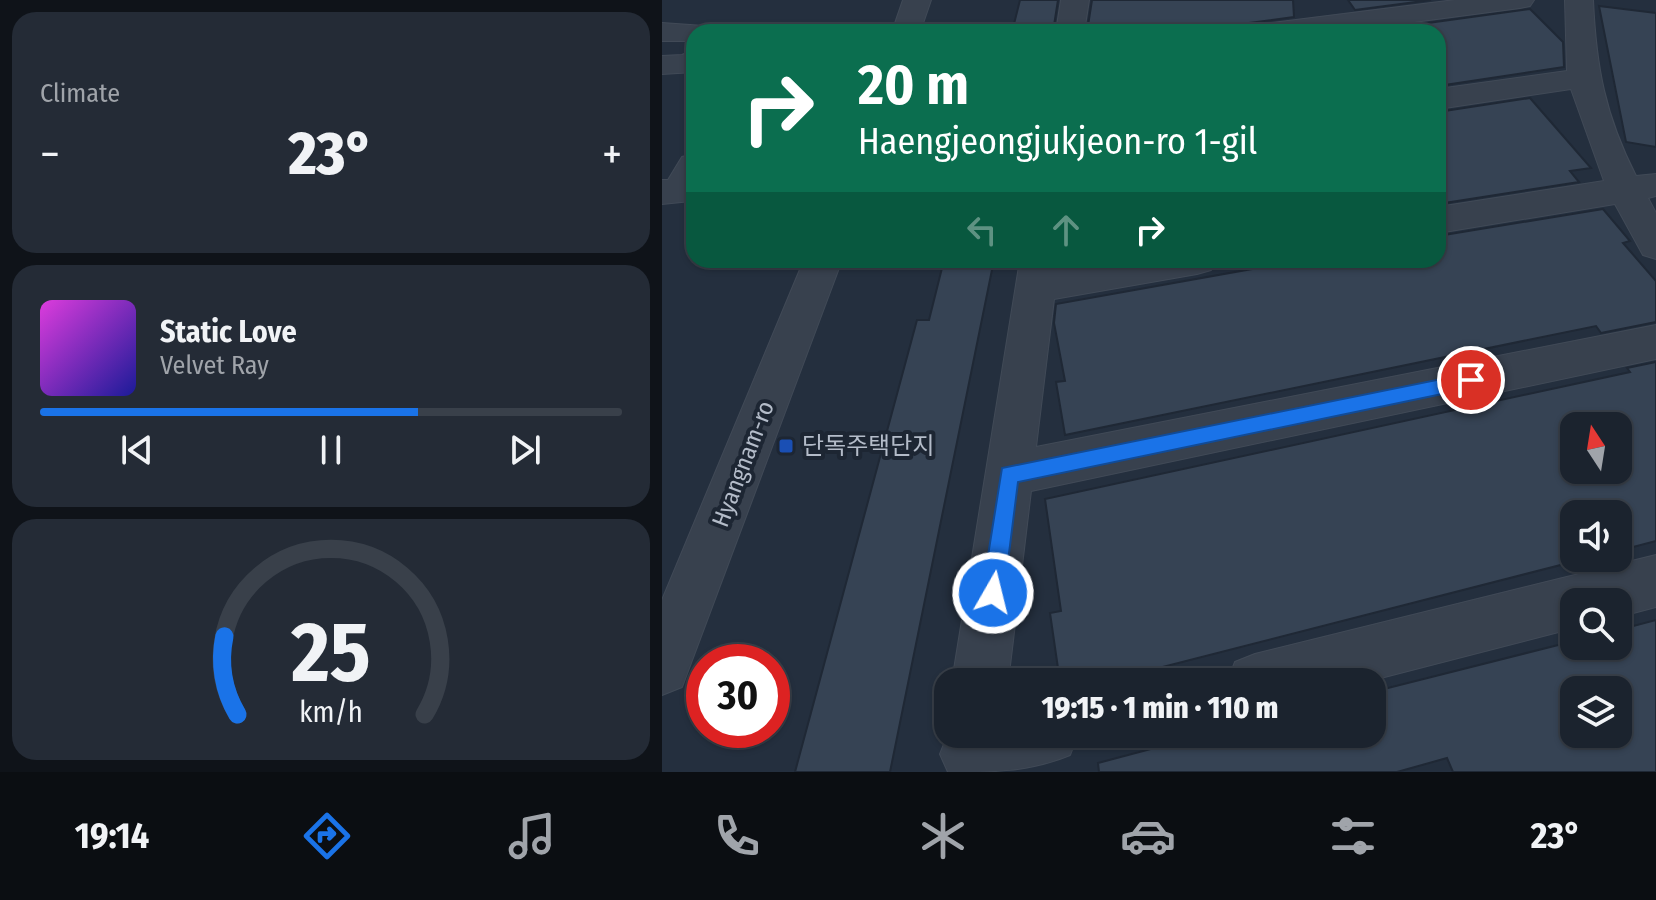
<!DOCTYPE html>
<html lang="en">
<head>
<meta charset="utf-8">
<style>
	:root { --surface:#1b232e; --page:#242b36; --text:#f1f3f6; --muted:#a0a4aa; --line:#39404a; --accent:#1a73e8 }
	body { margin:0; font-family:"Fira Sans Condensed","Noto Sans KR",sans-serif; background:var(--page); color:var(--text); height:100vh; display:flex; flex-direction:column; font-size:30px; white-space:nowrap }
	* { box-sizing:border-box; margin:0 }
	p { font-size:26px; color:var(--muted) }
	.icon { flex:none; width:44px; height:44px; fill:none; stroke:currentColor; stroke-width:2; stroke-linecap:round; stroke-linejoin:round }
	.map { position:relative; flex:1; overflow:hidden }
	.details { display:flex; flex-direction:column; gap:12px; padding:12px; background:#0f1319; width:662px }
	.details>* { flex:none }
	.hud { position:absolute; left:24px; top:24px; width:760px; height:244px; border-radius:24px; box-shadow:0 2px 6px #0004,0 0 0 2px var(--line); background:#0b6e4f; color:#fff; overflow:hidden }
	.needle { width:52px; rotate:348deg }
	.buttons { position:absolute; left:898px; top:412px; display:grid; gap:16px }
	.buttons a { display:grid; place-items:center; width:72px; height:72px; border-radius:16px; background:var(--surface); box-shadow:0 2px 6px #0004,0 0 0 2px var(--line); font-size:40px }
	.speed { position:absolute; left:24px; top:644px; display:flex; gap:16px; font-size:40px; font-weight:700; text-align:center }
	.speed>* { display:grid; place-content:center; width:104px; height:104px; border-radius:50%; background:var(--surface); box-shadow:0 2px 6px #0004,0 0 0 2px var(--line); line-height:1 }
	.speed .limit { border:12px solid #d22; background:#fff; color:#111 }
	.pin { position:absolute; display:grid; place-items:center; width:68px; height:68px; color:#fff; margin:-34px; border:4px solid #fff; border-radius:50%; box-shadow:0 2px 8px #0007 }
	.me { position:absolute; width:88px; margin:-44px; rotate:8deg; stroke-linejoin:round; filter:drop-shadow(0 0 6px #0008) }
	.turn { display:flex; align-items:center; gap:28px; height:168px; padding:0 40px; font-size:36px }
	.turn .icon { width:104px; height:104px; stroke-width:2.5 }
	.turn b { display:block; font-size:56px; line-height:68px }
	.lanes { display:flex; align-items:center; height:76px; padding:0 40px; background:#0003; justify-content:center; gap:40px; direction:ltr }
	.lanes .off { opacity:.35 }
	.big { font-size:60px; font-weight:800; line-height:1.1 }
	.details .widget { flex:1; display:flex; flex-direction:column; justify-content:center; gap:12px; min-width:0; padding:0 28px; border-radius:24px; background:var(--page) }
	.details .dial { align-items:center; gap:0 }
	.dial svg { height:208px; overflow:visible; fill:none; stroke:var(--line); stroke-width:7; stroke-linecap:round; text-anchor:middle }
	.dial text { fill:var(--text); stroke:none }
	.song { display:flex; align-items:center; gap:24px }
	.cover { width:96px; height:96px; border-radius:12px; background:linear-gradient(135deg,hsl(300 70% 55%),hsl(240 70% 35%)) }
	.played { height:8px; border-radius:4px; background:linear-gradient(90deg,var(--accent) 65%,var(--line) 65%) }
	.keys { display:flex; justify-content:space-around; direction:ltr }
	.heat { display:flex; justify-content:space-between; align-items:center; font-size:44px; direction:ltr }
	.trip { position:absolute; left:272px; top:668px; width:452px; height:80px; border-radius:24px; background:var(--surface); box-shadow:0 2px 6px #0004,0 0 0 2px var(--line); font-weight:800; line-height:80px; text-align:center }
	.tab-bar { display:flex; height:128px; justify-content:space-around; align-items:center; background:#0b0e12; color:var(--muted) }
	.tab-bar .icon { width:56px; height:56px }
	.tab-bar .on { color:var(--accent) }
	.tab-bar b { font-size:36px; color:var(--text) }
	main { display:flex; flex:1; min-height:0 }
	.map>svg:first-child { display:block }
	.building { fill:#364354; stroke:#1f2835; stroke-width:2; fill-rule:evenodd }
	.lines { fill:none; stroke-linecap:round; stroke-linejoin:round }
	.minor-casing { stroke:#414a57; stroke-width:2 }
	.minor { fill:#38414e; fill-rule:evenodd }
	.route { fill:#1a73e8; stroke:#114b97; stroke-width:2 }
	.transit-dot { fill:#1a4fb4; stroke:#1d2633; stroke-width:3 }
	.labels { text-anchor:middle; stroke-width:8; stroke-linejoin:round; paint-order:stroke }
	.poi-label { font-size:24px; fill:#b4bcc9; stroke:#1d2633; text-anchor:start }
	.street-label { font-size:24px; fill:#b4bcc9; stroke:#1d2633 }
</style>
</head>
<body>
<main>
<section class="details">
<div class="widget"><p>Climate</p>
<div class="heat"><a>−</a><b class="big">23°</b><a>+</a></div>
</div>
<div class="widget">
<div class="song"><i class="cover"></i><div><b>Static Love</b><p>Velvet Ray</p></div></div>
<div class="played"></div>
<div class="keys"><svg class="icon" aria-label="previous" viewBox="0 0 24 24"><path d="M18 5L8 12l10 7zM5 5v14"/></svg><svg class="icon" aria-label="pause" viewBox="0 0 24 24"><path d="M8 5v14M16 5v14"/></svg><svg class="icon" aria-label="next" viewBox="0 0 24 24"><path d="M6 5l10 7-10 7zM19 5v14"/></svg></div>
</div>
<div class="widget dial"><svg viewBox="0 0 100 80">
<path d="M14 69A42 42 0 1 1 86 69"/>
<path d="M14 69A42 42 0 0 1 9 39" stroke="#1a73e8"/>
<text x="50" y="56" font-size="32" font-weight="700">25</text>
<text x="50" y="72" font-size="11">km/h</text>
</svg></div>
</section>
<div class="map">
<svg width="994" height="772" viewBox="0 0 994 772">
	<rect width="100%" height="100%" fill="#242f3e"/>
	<g class="building">
		<polygon points="358,0 396,0 391,32 350,32"/>
		<polygon points="430,0 631,0 632,17 518,32 425,32"/>
		<polygon points="686,0 769,0 693,10"/>
		<polygon points="937,6 994,13 994,147 964,142"/>
		<polygon points="868,9 901,42 902,67 776,86 776,32 708,31"/>
		<polygon points="868,98 929,168 908,171 917,182 776,204 776,112"/>
		<polygon points="941,209 968,241 961,243 994,281 994,322 939,333 934,326 403,435 394,382 403,381 392,323 394,304 640,260 776,260 776,236"/>
		<polygon points="282,260 332,260 228,772 133,772 255,320 267,320"/>
		<path d="M994,362V541L956,551V514H912V558H926L442,682H398L388,613L399,611L383,499L968,372L965,368ZM912,426H956V470H912Z"/>
		<path d="M994,620V772H791L785,758L735,772H437L436,763L545,734H710V692L912,641V646H956V630ZM912,690H956V734H912Z"/>
	</g>
	<g class="lines">
		<defs>
			<g id="minor">
				<polygon points="241,0 269,0 258,32 230,32"/>
				<polygon points="399,0 427,0 422,32 394,32"/>
				<polygon points="793,0 872,0 868,6 858,8 676,32 596,32 600,26 610,23"/>
				<path d="M903,0H931C934,67 943,115 974,176L994,174V196L986,198L994,213V259L981,255L953,204L776,233V207L942,181L909,89L776,109V89L905,71Z"/>
				<polygon points="0,23 42,26 46,32 32,32 32,41 0,41"/>
				<polygon points="32,50 32,72 0,74 0,56 20,55"/>
				<polygon points="32,154 32,195 29,201 0,204 0,180 6,180 20,157"/>
				<polygon points="142,260 180,260 20,687 0,695 0,600"/>
				<polygon points="358,260 396,260 395,268 447,260 554,260 549,270 535,274 392,299 374,447 994,325 994,359 369,491 346,682 290,682"/>
				<polygon points="994,555 994,607 956,617 956,602 912,602 912,628 703,682 565,682 573,662 593,654"/>
				<path d="M286,734H416L408,755C367,772 330,772 286,772L278,754Z"/>
			</g>
		</defs>
		<use href="#minor" class="minor-casing"/>
		<use href="#minor" class="minor"/>
	</g>
	<polygon class="route" points="809,373 818,380 809,388 356,482 342,593 339,601 331,604 323,601 320,593 340,468"/>
	<rect class="transit-dot" x="116" y="438" width="16" height="16" rx="4"/>
	<g class="labels">
		<g class="poi-label">
			<text x="140" y="454">단독주택단지</text>
		</g>
		<g class="street-label">
			<text transform="translate(81 464) rotate(-69)" y="8">Hyangnam-ro</text>
		</g>
	</g>
</svg>
<div class="buttons">
<a><svg class="needle" viewBox="-14 -14 28 28"><path d="M0-13l5 13h-10z" fill="#e53935"/><path d="M0 13l5-13h-10z" fill="#a0a4aa"/></svg></a>
<a><svg class="icon" aria-label="sound" viewBox="0 0 24 24"><path d="M4 9h4l5-4v14l-5-4H4zM17 9q2 3 0 6"/></svg></a>
<a><svg class="icon" aria-label="search" viewBox="0 0 24 24"><circle cx="10" cy="10" r="6"/><path d="M15 15l6 6"/></svg></a>
<a><svg class="icon" aria-label="layers" viewBox="0 0 24 24"><path d="M12 4l9 5-9 5-9-5zM3 14l9 5 9-5"/></svg></a>
</div>
<div class="speed"><div class="limit">30</div></div>
<div class="pin" style="left:809px;top:380px;background:#d93025"><svg class="icon" aria-label="arrive" viewBox="0 0 24 24"><path d="M6 21V4h12l-3 4 3 4H6"/></svg></div>
<svg class="me" style="left:331px;top:593px" viewBox="-20 -20 40 40"><circle r="17" fill="#1a73e8" stroke="#fff" stroke-width="3"/><path d="M0-11L8 9 0 5-8 9z" fill="#fff"/></svg>
<div class="trip">19:15 · 1 min · 110 m</div>
<div class="hud">
<div class="turn"><svg class="icon" aria-label="right" viewBox="0 0 24 24"><path d="M7 20v-9h11M14 6l5 5-5 5"/></svg><div><b>20 m</b>Haengjeongjukjeon-ro 1-gil</div></div>
<div class="lanes"><svg class="icon off" aria-label="left" viewBox="0 0 24 24"><path d="M17 20v-9H6M10 6l-5 5 5 5"/></svg><svg class="icon off" aria-label="ahead" viewBox="0 0 24 24"><path d="M12 20V5M6 11l6-6 6 6"/></svg><svg class="icon" aria-label="right" viewBox="0 0 24 24"><path d="M7 20v-9h11M14 6l5 5-5 5"/></svg></div>
</div>
</div>
</main>
<nav class="tab-bar">
<b>19:14</b>
<svg class="icon on" aria-label="directions" viewBox="0 0 24 24"><path d="M12 3l9 9-9 9-9-9zM9 14v-3h6M13 9l2 2-2 2"/></svg>
<svg class="icon" aria-label="music" viewBox="0 0 24 24"><path d="M9 18V5l10-2v13"/><circle cx="6" cy="18" r="3"/><circle cx="16" cy="16" r="3"/></svg>
<svg class="icon" aria-label="phone" viewBox="0 0 24 24"><path d="M5 4h4l2 5-3 2q2 4 5 5l2-3 5 2v4C11 20 4 13 5 4z"/></svg>
<svg class="icon" aria-label="climate" viewBox="0 0 24 24"><path d="M12 3v18M4 7l16 10M4 17L20 7"/></svg>
<svg class="icon" aria-label="car" viewBox="0 0 24 24"><path d="M5 17H2v-5l4-1 3-4h7l3 4 3 1v5h-3M9 17h6M6 11h13"/><circle cx="7" cy="17" r="2"/><circle cx="17" cy="17" r="2"/></svg>
<svg class="icon" aria-label="filters" viewBox="0 0 24 24"><path d="M4 7h16M4 17h16"/><circle cx="9" cy="7" r="2"/><circle cx="15" cy="17" r="2"/></svg>
<b>23°</b>
</nav>
</body>
</html>
